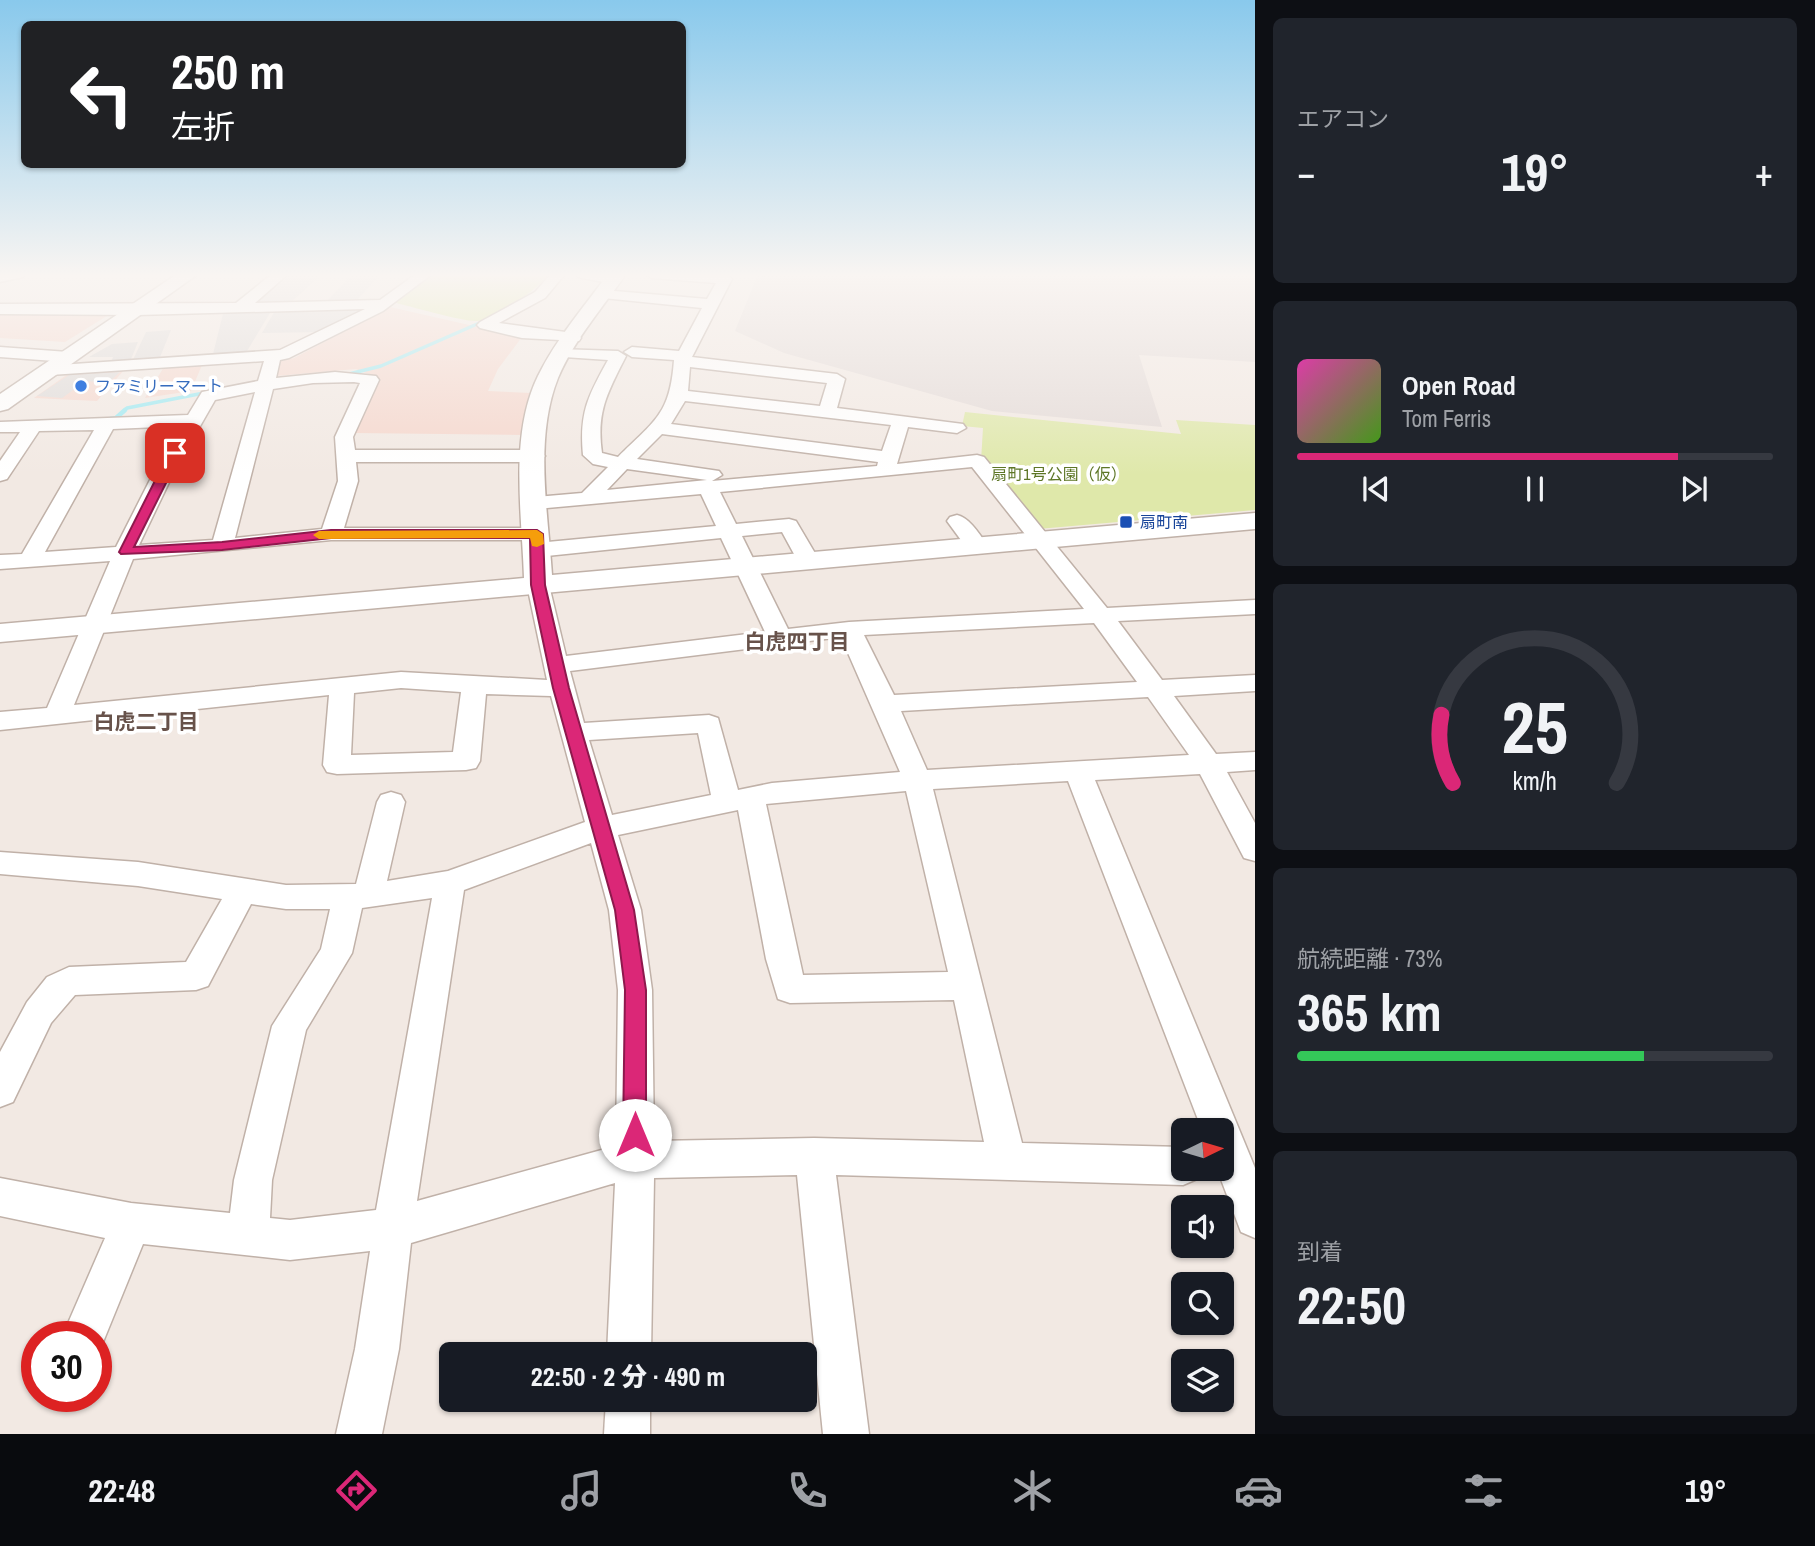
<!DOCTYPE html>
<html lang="ja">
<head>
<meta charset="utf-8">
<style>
	:root { --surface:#171b24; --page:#20242c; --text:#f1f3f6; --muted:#9ea1a6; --line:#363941; --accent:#db2777 }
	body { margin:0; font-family:"Archivo Narrow","Noto Sans JP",sans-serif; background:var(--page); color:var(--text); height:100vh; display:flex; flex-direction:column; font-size:26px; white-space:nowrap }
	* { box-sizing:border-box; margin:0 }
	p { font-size:23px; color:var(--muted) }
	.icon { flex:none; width:38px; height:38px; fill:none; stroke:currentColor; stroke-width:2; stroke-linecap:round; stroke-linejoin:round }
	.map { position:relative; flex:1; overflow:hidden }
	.details { display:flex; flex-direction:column; gap:18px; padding:18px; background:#0d0f14; width:560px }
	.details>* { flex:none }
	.guide { position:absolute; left:21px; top:21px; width:665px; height:147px; border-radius:10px; box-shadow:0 2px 5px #0004; background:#202124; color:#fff; overflow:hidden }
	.needle { width:46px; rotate:85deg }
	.controls { position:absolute; left:1171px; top:1118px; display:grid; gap:14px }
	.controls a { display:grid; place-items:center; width:63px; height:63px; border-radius:10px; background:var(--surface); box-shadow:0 2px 5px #0004; font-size:35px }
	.speed { position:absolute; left:21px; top:1321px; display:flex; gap:14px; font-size:35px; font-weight:700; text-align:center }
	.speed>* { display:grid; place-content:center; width:91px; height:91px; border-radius:50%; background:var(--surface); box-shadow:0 2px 5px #0004; line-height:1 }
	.speed .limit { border:10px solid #d22; background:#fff; color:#111 }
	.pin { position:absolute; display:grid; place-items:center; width:60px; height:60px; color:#fff; margin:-30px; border-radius:14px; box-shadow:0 4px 10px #0006 }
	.me { position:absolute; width:77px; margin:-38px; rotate:0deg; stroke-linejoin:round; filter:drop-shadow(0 0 5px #0008) }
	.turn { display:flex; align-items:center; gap:24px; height:147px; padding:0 35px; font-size:32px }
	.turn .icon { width:91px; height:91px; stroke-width:2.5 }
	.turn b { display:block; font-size:49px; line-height:60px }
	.big { font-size:52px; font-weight:800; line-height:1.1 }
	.details .tile { flex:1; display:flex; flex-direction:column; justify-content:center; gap:10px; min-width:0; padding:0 24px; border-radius:10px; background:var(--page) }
	.details .dial { align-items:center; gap:0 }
	.dial svg { height:182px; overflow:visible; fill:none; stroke:var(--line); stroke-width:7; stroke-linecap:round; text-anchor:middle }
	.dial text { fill:var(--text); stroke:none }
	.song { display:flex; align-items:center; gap:21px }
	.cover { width:84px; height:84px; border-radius:10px; background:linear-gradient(135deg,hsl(320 70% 55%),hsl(100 70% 35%)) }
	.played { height:7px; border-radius:4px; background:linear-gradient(90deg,var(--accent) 80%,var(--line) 80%) }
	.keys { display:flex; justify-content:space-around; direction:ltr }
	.heat { display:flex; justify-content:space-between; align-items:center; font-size:38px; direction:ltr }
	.charge { height:10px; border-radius:5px; background:linear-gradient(90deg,#34c759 73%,var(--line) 0) }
	.trip { position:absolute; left:439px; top:1342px; width:378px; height:70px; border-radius:10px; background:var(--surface); box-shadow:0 2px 5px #0004; font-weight:800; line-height:70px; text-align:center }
	.tabs { display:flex; height:112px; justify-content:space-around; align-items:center; background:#090b0e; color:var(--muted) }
	.tabs .icon { width:49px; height:49px }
	.tabs .current { color:var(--accent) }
	.tabs b { font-size:32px; color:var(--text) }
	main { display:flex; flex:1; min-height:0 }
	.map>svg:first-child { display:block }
	.commercial { fill:#f5d7cd }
	.industrial { fill:#e4dbd8 }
	.green { fill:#dfe8aa }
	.parking { fill:#dfdbd9 }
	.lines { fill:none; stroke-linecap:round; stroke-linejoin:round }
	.stream-far1 { stroke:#9ce9f2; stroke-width:3.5 }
	.stream { stroke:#9ce9f2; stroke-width:4.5 }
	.minor-casing { stroke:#c0b1a8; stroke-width:3 }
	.tertiary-casing { stroke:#c0b1a8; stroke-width:3 }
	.minor { fill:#fff; fill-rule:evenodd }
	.tertiary { fill:#fff; fill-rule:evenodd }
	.route { fill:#db2777; stroke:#8e194d; stroke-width:2 }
	.slow { fill:#f59e0b }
	.shop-dot { fill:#3f7fe0; stroke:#fff; stroke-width:2.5 }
	.transit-dot { fill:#1a4fb4; stroke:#fff; stroke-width:2.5 }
	.labels { text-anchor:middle; stroke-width:7; stroke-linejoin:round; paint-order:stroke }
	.far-shop-label { font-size:16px; fill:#366cbe; stroke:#fff; text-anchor:start }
	.far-park-label { font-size:16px; fill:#5d7626; stroke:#fff }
	.far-transit-label { font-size:16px; fill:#164399; stroke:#fff; text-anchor:start }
	.neighbourhood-label { font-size:21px; font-weight:bold; fill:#67524a; stroke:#fff }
</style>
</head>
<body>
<main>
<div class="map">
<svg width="1255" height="1434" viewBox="0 0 1255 1434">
	<rect width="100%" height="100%" fill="#f2e9e3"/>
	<g class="commercial">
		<polygon points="390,307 522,337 498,369 488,391 531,393 527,407 524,435 354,433 378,378 356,369 276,376 281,361 294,358"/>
		<polygon points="0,312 110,314 65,342 0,338"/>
		<polygon points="202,365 191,391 145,398 164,367"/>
		<polygon points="124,370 97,401 34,398 68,374"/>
	</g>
	<polygon class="industrial" points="758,274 1255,274 1255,362 1139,355 1162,427 992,411 784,353 735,331"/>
	<g class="green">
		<path d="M430,274H549C538,289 496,319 477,321C463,322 410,306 392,302Z"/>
		<polygon points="965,412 1181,434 1176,420 1255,425 1255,510 1038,529 981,461 983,428 962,426"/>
	</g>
	<g class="parking">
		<polygon points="290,274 323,274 292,301 256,304"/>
		<polygon points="352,274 380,275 357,300 327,301"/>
		<polygon points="273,308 244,356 212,358 224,310"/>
		<polygon points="276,309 372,309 323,332 262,333"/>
		<polygon points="171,330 158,362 131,364 146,332"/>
		<polygon points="138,342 129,364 110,365 113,357 89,357 112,344"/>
		<polygon points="120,372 108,383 86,381 62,398 37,396 69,375"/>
	</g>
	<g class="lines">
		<g class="stream-far1">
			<polyline points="345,375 381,366 484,321"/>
			<polyline points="123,412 127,408 209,392"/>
		</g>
		<polyline class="stream" points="110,419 116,418 125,410"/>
		<defs>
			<g id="minor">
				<polygon points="0,274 25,274 23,277 0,282"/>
				<path d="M272,274H288L255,303L380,300L416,274H432L383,311L289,358L280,360L276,378L335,372L376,376L379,380L353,437L355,450H535L545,456L535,462H356L358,481L344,528H537L545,529L548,534L545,539L537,540H331L133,559L74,705L401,672L547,680L527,585L530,580H546L549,585L566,656L765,632L721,538L537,557L529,555L526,550L529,545L537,543L716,526L701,494L536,509L529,507L526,503L529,499L536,497L582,493L608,467L593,464L583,455C579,413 588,396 608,360L564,357L558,355L556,352L558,349L618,351L626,356C608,392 596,411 602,453L618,457C655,420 670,415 674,360L632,357L624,352L632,347L679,351L702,308L603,298L596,294L603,290L707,299L716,283L652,278L645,274L730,276L732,279L692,357L837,374L845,379L837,408L963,424L966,428L957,433L908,427L897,464L977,455L984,457L1107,608L1255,600V614L1118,621L1162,680L1255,675V691L1174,696L1216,754L1255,752V770L1227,772L1255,823V861L1244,858L1200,774L1095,780L1255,1168V1238L1241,1232L1217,1169H1222V1130H1202L1068,781L933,789L1022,1143L1183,1147V1169H1201L1197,1179L1183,1185L836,1175L869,1434H823L797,1175L654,1178L651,1354H607L615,1183L411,1243L399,1349L382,1434H336L355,1349L370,1251L290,1260L143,1244L99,1352L96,1354V1337H62L105,1238L0,1216V1178L131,1203L230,1213L234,1180L272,1026L321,949L330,909H286L251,904L208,986L196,990L75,995L51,1023L13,1102L0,1107V1052L27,1002L47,977L69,967L186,962L222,899L138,886L0,874V852L138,862L286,885L356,884L377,802L381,795L391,792L401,795L405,802L387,881L448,871L585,822L551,696L486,694L480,761L476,768L466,770L337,774L327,772L323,765L329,695L0,730V712L47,708L110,561L0,569V555L22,554L94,430L39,431L7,479L0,481V461L20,432H0V422L188,415L202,392L258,381L264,361L50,375L44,374L42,370L44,366L280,350L365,309L137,315L0,314V304L236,303ZM690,367L827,383L820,406L688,391ZM354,382L360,383L335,437L338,481L322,529L235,538L273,389L313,383ZM255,392L213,540L139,545L175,470L215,400ZM685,401L891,425L882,451L671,424ZM181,426L155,470L116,547L45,552L113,429ZM662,434L878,462L877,466L712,481L722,475L719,471L637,459ZM972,467L1084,609L849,622L788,629L742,536L782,532L800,565H816L819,560L796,521L789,519L736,524L720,492ZM627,469L707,480L607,490ZM1094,623L1137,682L894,695L864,635ZM841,637L900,772L772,783L738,790L718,718L709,715L584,723L570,671ZM401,688L461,692L453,752L351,755L354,693ZM1148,697L1189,755L927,770L901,711ZM698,733L711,795L612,815L589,740ZM906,791L948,972L803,975L766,804ZM738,810L766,959L778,999L790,1003L954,1000L984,1142L814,1138L654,1141L652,990L641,910L618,835ZM591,843L609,910L618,990L616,1146L417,1201L464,890ZM432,898L376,1210L290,1220L270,1218L272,1180L306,1030L352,953L362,908Z"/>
				<polygon points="551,274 565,274 545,298 499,323 573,333 579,335 581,338 579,341 522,338 480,328 477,325 480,322 535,292"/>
				<polygon points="576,274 618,277 620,280 613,284 578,277"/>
				<polygon points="0,347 68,352 76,357 68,362 0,357"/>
				<path d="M957,515C970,518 980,535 988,546L985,551H969L947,521L950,517Z"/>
				<polygon points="606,1400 650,1400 650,1434 604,1434"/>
			</g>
			<g id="tertiary">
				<polygon points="177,274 198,274 8,409 0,411 0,394"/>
				<path d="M608,274H626C603,307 574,340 558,378C534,438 548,512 552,575L1255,513V529L0,642V624L524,578C522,514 509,435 538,376C556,339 584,307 608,274Z"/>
			</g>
		</defs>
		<use href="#minor" class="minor-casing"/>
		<use href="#tertiary" class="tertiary-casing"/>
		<use href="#minor" class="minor"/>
		<use href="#tertiary" class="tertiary"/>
	</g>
	<linearGradient id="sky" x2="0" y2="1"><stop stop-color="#89c9ec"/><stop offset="0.58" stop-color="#f9f5f2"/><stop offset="1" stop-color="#f9f5f2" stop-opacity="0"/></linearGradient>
	<rect width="1255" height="475" fill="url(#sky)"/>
	<polygon class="route" points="175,450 181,453 134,547 222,542 331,530 537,530 543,534 545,585 569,688 634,910 646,990 646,1135 643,1142 635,1145 626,1142 623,1135 625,990 615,910 553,688 531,585 530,538 331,538 222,550 121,554 119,552 169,453"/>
	<polygon class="slow" points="537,530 543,534 544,544 537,547 532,546 530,538 319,539 313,535 319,531"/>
	<circle class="shop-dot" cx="81" cy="386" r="7"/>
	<rect class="transit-dot" x="1119" y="515" width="14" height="14" rx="3.5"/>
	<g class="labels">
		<g class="far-shop-label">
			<text x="95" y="392">ファミリーマート</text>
		</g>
		<g class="far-park-label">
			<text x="1059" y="480">扇町1号公園（仮）</text>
		</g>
		<g class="far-transit-label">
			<text x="1140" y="528">扇町南</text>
		</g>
		<g class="neighbourhood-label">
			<text x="797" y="649">白虎四丁目</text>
			<text x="146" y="729">白虎二丁目</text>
		</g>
	</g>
</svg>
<div class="controls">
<a><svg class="needle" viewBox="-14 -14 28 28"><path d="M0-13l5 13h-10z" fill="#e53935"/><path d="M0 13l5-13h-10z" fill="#9ea1a6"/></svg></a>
<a><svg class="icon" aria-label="sound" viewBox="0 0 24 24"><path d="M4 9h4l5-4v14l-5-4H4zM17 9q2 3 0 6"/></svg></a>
<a><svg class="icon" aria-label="search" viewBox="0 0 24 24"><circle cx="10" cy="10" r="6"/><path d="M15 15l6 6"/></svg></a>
<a><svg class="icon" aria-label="layers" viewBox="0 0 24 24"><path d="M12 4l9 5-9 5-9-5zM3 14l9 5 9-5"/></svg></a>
</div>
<div class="speed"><div class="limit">30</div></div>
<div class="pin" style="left:175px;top:453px;background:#d93025"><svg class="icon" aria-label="arrive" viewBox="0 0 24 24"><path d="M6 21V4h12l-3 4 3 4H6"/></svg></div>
<svg class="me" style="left:635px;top:1135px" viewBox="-20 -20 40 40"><circle r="19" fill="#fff"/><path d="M0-13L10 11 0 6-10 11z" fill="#db2777"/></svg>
<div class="trip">22:50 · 2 分 · 490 m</div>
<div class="guide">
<div class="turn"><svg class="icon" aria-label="left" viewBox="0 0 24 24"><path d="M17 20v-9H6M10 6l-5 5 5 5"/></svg><div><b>250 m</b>左折</div></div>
</div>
</div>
<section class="details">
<div class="tile"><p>エアコン</p>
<div class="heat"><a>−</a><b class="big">19°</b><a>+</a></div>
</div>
<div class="tile">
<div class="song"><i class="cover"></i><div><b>Open Road</b><p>Tom Ferris</p></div></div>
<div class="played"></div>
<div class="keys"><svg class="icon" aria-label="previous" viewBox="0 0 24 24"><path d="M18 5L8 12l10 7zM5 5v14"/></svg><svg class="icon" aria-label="pause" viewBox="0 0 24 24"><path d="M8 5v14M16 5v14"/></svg><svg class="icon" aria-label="next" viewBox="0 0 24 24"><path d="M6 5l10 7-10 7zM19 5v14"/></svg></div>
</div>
<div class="tile dial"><svg viewBox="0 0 100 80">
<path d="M14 69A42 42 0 1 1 86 69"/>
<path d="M14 69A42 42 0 0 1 9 39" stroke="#db2777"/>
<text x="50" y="56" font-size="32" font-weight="700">25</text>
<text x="50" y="72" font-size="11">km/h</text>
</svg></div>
<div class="tile"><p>航続距離 · 73%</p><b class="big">365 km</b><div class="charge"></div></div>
<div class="tile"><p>到着</p><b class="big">22:50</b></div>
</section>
</main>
<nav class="tabs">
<b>22:48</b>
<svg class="icon current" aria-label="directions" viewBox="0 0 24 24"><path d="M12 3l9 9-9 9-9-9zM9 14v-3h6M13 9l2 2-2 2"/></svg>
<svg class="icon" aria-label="music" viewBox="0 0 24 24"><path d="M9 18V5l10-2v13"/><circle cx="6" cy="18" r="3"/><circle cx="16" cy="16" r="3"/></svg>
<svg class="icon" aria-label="phone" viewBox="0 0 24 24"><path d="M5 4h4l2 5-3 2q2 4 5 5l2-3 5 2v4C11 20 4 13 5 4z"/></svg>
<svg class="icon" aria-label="climate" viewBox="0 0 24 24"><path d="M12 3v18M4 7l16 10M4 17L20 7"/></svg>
<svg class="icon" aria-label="car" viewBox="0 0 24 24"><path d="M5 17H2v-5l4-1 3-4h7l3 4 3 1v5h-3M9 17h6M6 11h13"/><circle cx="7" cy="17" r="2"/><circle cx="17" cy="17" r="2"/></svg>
<svg class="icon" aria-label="filters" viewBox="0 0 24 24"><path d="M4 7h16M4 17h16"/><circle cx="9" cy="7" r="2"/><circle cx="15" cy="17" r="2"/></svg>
<b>19°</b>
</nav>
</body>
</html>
